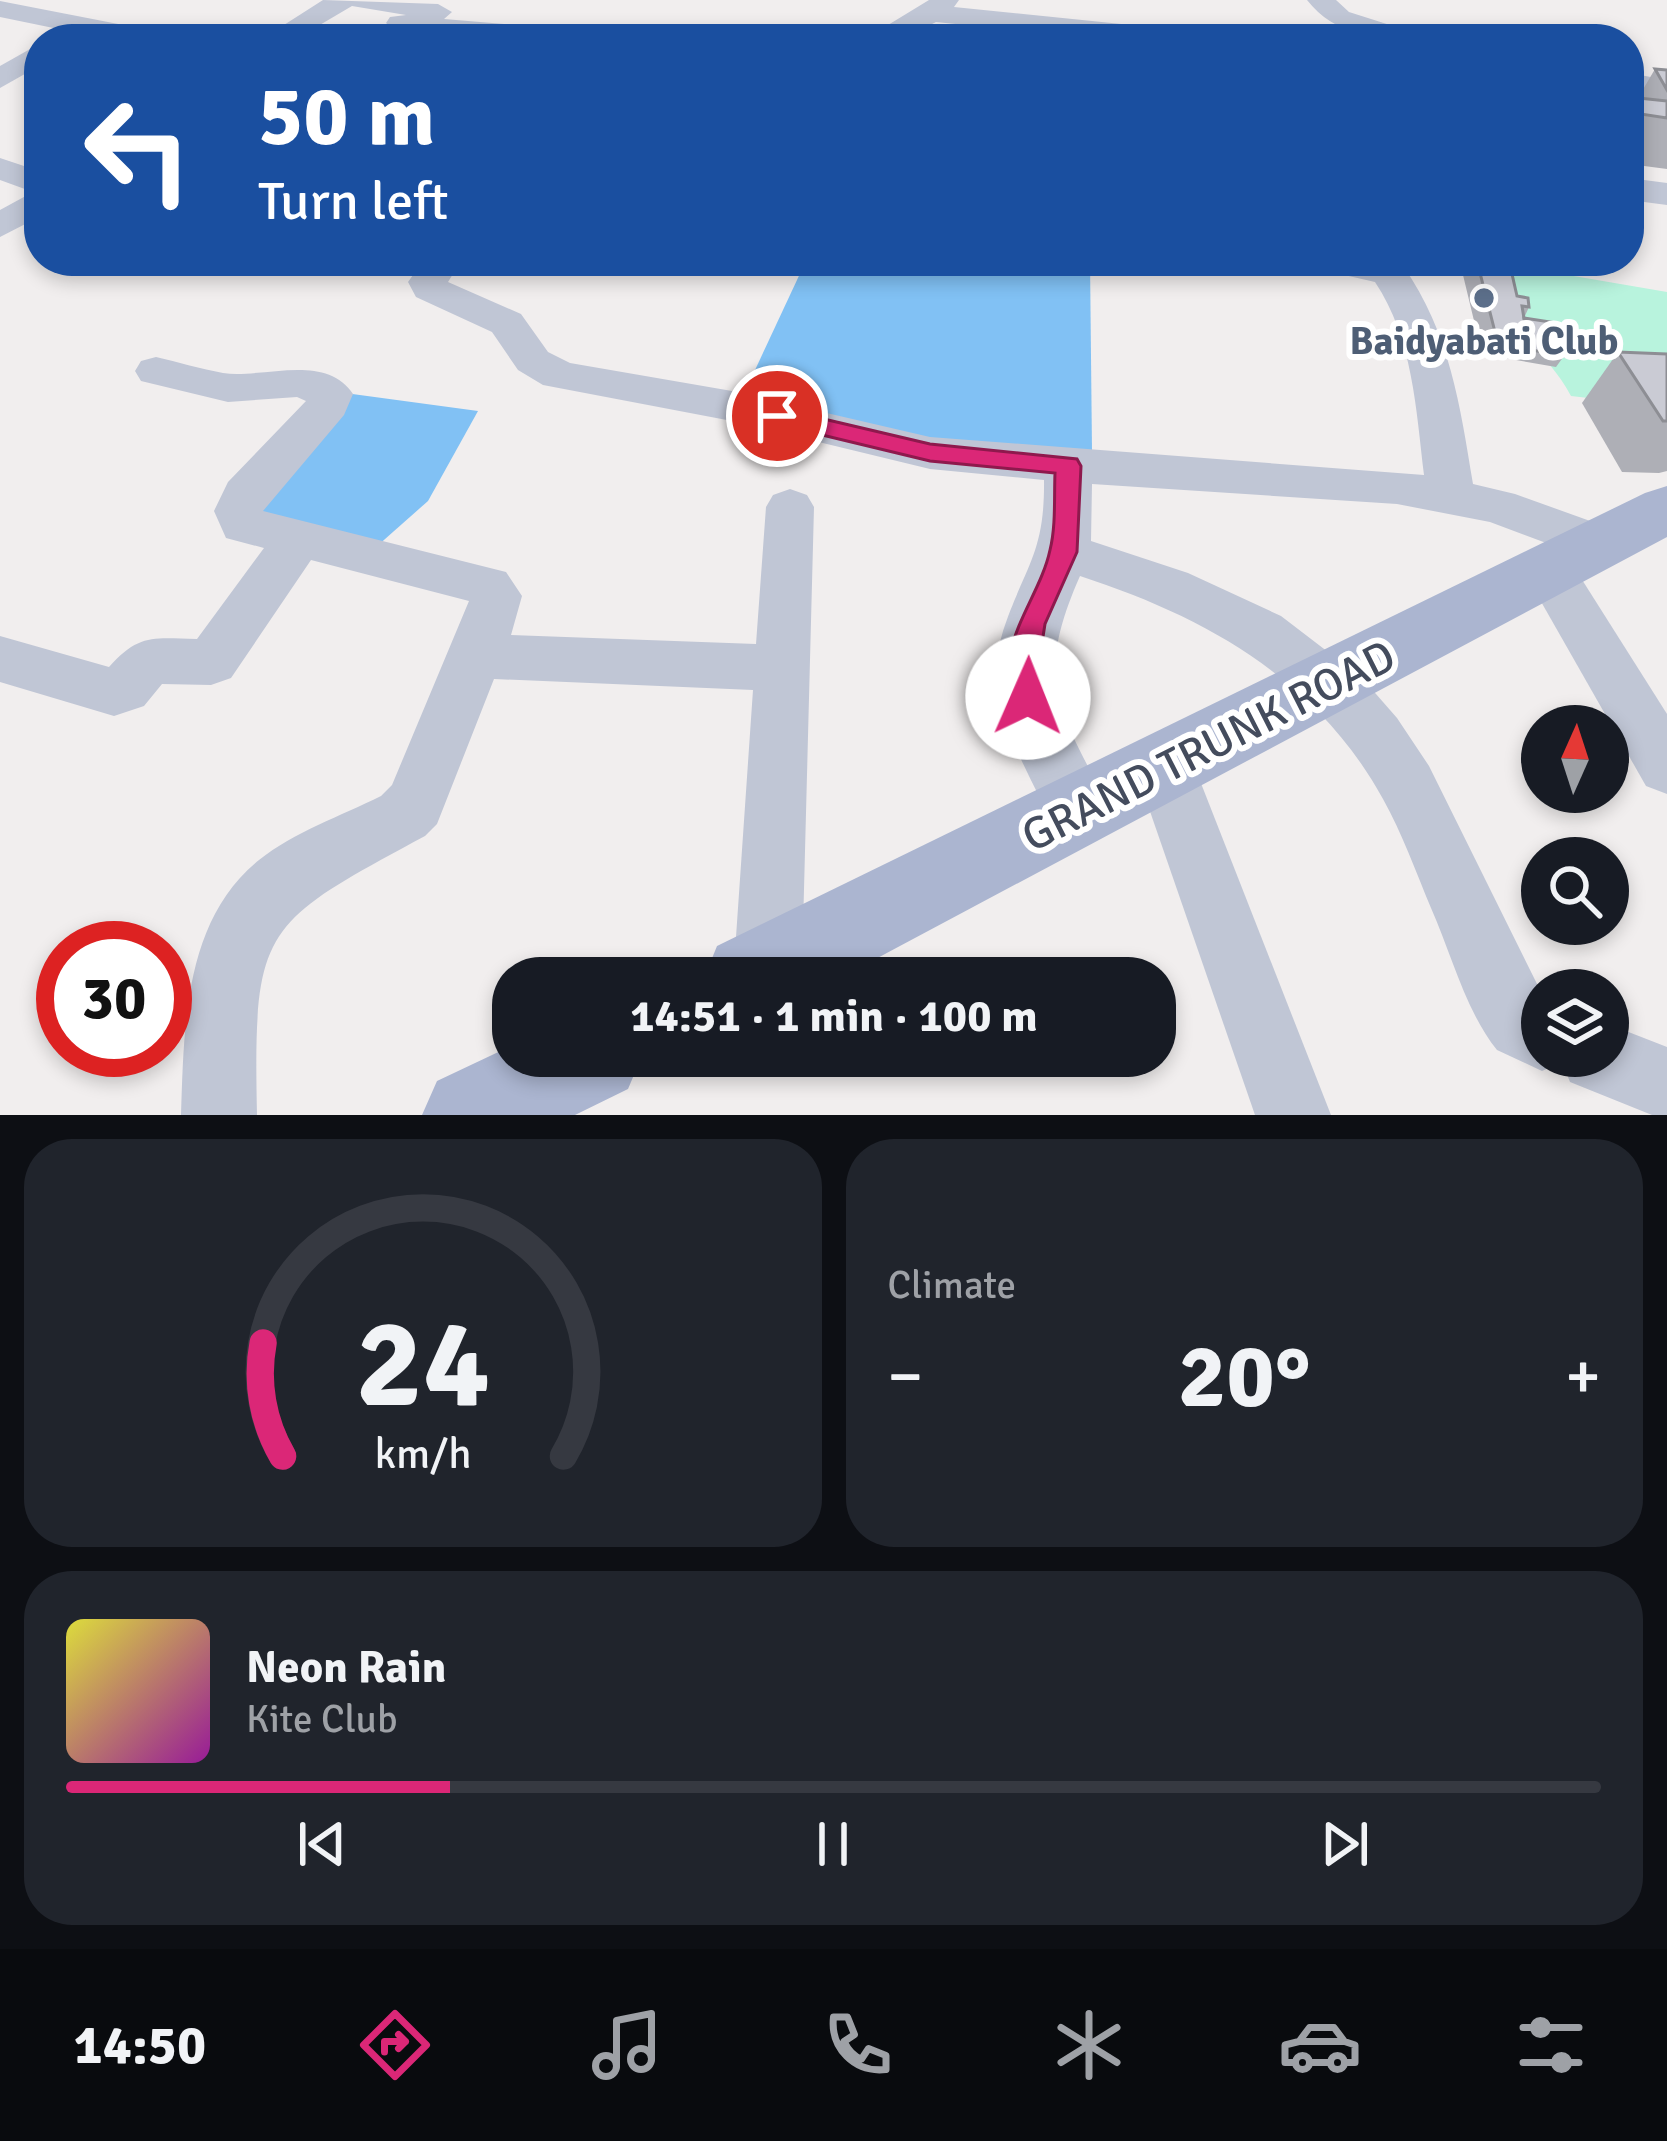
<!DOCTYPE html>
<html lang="en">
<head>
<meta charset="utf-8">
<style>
	:root { --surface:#171b24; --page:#20242c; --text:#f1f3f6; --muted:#9ea1a6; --line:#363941; --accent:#db2777 }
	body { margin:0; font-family:Signika,sans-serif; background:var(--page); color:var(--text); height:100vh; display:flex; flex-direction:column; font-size:45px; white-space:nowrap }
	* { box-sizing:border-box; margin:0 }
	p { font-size:39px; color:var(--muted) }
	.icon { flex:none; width:66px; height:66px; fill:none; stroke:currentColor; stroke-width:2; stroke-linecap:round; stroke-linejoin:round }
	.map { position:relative; height:1115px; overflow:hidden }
	.panel { display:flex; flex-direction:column; gap:24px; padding:24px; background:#0d0f14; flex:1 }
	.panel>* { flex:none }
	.banner { position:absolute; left:24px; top:24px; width:1620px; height:252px; border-radius:48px; box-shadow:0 6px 18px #0003; background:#1a4fa0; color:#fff; overflow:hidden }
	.needle { width:78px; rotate:3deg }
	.buttons { position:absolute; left:1521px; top:705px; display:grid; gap:24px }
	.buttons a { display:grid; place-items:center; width:108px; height:108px; border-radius:50%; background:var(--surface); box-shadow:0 6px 18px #0003; font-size:60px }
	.speed { position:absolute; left:36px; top:921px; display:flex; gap:24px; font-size:60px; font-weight:700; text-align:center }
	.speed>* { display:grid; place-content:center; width:156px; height:156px; border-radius:50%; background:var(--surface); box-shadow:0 6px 18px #0003; line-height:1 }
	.speed .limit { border:18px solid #d22; background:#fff; color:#111 }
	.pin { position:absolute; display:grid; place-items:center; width:102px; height:102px; color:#fff; margin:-51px; border:6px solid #fff; border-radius:50%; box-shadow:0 3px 12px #0007 }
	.me { position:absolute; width:132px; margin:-66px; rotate:1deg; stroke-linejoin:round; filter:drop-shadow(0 0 9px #0008) }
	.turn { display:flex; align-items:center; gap:42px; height:252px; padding:0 36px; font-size:54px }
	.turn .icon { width:156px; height:156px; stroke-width:2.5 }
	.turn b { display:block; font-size:84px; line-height:102px }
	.big { font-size:90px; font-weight:700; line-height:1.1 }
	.panel .tile { flex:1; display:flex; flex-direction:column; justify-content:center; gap:18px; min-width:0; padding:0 42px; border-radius:48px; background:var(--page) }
	.panel .dial { align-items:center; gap:0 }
	.dial svg { height:312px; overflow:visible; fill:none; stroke:var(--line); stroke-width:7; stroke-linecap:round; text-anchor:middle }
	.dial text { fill:var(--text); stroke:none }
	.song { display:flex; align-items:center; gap:36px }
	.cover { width:144px; height:144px; border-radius:18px; background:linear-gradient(135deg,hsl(60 70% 55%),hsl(300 70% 35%)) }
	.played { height:12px; border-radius:6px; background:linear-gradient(90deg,var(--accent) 25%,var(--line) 25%) }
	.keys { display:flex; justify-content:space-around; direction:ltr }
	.heat { display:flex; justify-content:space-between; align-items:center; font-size:66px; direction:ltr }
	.panel .tiles { flex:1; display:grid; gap:24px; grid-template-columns:1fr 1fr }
	.tile:last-child { grid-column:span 2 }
	.trip { position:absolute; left:492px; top:957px; width:684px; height:120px; border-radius:48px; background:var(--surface); box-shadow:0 6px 18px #0003; font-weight:700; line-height:120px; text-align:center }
	.menu { display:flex; height:192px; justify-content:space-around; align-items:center; background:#090b0e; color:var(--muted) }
	.menu .icon { width:84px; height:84px }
	.menu .active { color:var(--accent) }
	.menu b { font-size:54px; color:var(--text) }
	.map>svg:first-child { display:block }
	.green { fill:#b8f3dd }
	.water { fill:#81c1f4 }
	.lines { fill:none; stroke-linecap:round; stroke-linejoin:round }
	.minor { fill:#c0c6d5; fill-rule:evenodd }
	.primary { fill:#abb5d0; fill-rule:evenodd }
	.wall { fill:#aeafb6 }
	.building { fill:#cacbd4; stroke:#8d8e94; stroke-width:3 }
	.route { fill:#db2777; stroke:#8e194d; stroke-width:3 }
	.service-dot { fill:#5c6f8a; stroke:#fff; stroke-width:4.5 }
	.labels { text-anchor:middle; stroke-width:12; stroke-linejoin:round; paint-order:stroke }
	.far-service-label { font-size:39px; font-weight:bold; fill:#4e5e75; stroke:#fff }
	.street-label { font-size:45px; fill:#444c5d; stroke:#fff }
</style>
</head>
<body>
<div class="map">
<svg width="1667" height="1115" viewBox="0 0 1667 1115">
	<rect width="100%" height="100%" fill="#f1eeee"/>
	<path class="green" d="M1470,261L1561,263L1562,274L1667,292V407L1571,396C1545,346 1490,316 1470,261Z"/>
	<g class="water">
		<polygon points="812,261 1090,261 1092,451 950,452 742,398 804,265"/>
		<polygon points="345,393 478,411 428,501 376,547 272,522 257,506"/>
	</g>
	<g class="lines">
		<g class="minor">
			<path d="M323,0L438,4L452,12L444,19L528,26L542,35L539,39C507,39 407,44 386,23L390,17L406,15L352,6L296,39H262Z"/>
			<polygon points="929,0 959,0 954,7 1180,30 1194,39 1099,39 936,22 903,39 865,39"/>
			<path d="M1307,0H1336L1349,12L1415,33L1419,39C1376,39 1335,36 1307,0Z"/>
			<polygon points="0,1 149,30 163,39 107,39 0,17"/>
			<polygon points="39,44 39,66 0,88 0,66"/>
			<polygon points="1629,73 1667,80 1667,98 1629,91"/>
			<polygon points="0,158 39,171 39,217 0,237 0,210 33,192 0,180"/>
			<polygon points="1629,178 1667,183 1667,205 1629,200"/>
			<path d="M423,261H461L448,282L521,314L548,352L570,363L732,391L930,437L1424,475C1416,409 1413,339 1375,282L1318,269L1313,261H1383L1403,266C1450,333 1460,405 1473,484L1515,494L1618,531L1625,544L1618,557L1600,563L1490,522L1397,504L1092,484L1091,541L1188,573L1281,616L1362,678L1397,718L1429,766L1542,994V1056H1608V1024L1667,1047V1115H1652L1570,1082L1562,1062L1542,1071L1497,1050C1466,1012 1451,953 1431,908C1416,872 1402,833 1383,799C1317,679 1206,617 1080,576C1030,689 1064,711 1110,812L1101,832L1079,840L1057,832C1028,771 981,701 1003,631C1024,567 1045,555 1044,480L930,469L732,421L543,385L518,370L492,332L416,297L408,282Z"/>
			<path d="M156,357C178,362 201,369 223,373C262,379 326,352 353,394L344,415L263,511L506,572L522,596L511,635L756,644L766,507L773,495L790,489L807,495L814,507L802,966L797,978H739L734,966L753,690L494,679L437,824L425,836C262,924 253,926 257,1115H181C184,1027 184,920 259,860C294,832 341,816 381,796L392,785L469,601L311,560L231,678L211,685L162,684L144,706L114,716L0,682V636L109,667C139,633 154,638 197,639L264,548L226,538L214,511L228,482L306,401L297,397L228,402L141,381L135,371L141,361Z"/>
			<polygon points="1549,550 1567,556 1667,714 1667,794 1646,786 1523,570 1531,556"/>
			<polygon points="1165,741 1186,749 1195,768 1331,1115 1255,1115 1135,768 1144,749"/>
		</g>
		<g class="primary">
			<polygon points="1667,486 1667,537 840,978 704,978 717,946 1645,493"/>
			<polygon points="513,1045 513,1056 642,1056 628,1089 575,1115 422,1115 437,1081"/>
		</g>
	</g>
	<g class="wall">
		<polygon points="1655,69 1667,70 1667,169 1629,164 1629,97 1638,98"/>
		<polygon points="1471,261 1509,261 1517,296 1529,307 1524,318 1564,356 1556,367 1482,354 1463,275"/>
		<polygon points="1618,352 1667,354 1667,471 1659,473 1622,472 1582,403"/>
	</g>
	<g class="building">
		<polygon points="1655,69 1667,70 1667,90"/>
		<polygon points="1629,97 1667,101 1667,118 1634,113"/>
		<polygon points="1477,261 1509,261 1517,296 1528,298 1529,307 1522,306 1527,337 1495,332"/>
		<polygon points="1524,318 1557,323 1564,356 1521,348 1527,337"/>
		<polygon points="1618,352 1667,354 1667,421 1663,421"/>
	</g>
	<path class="route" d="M777,408L930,444L1077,459L1081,466L1077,552L1045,624L1039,662L1043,697L1038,706L1028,710L1017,706C989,649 1039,602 1050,550C1056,526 1054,498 1055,473L930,461L768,422L765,416Z"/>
	<circle class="service-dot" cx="1484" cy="298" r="12"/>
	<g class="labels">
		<g class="far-service-label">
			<text x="1484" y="354">Baidyabati Club</text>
		</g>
		<g class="street-label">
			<text transform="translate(1208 745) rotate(-27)" y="16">GRAND TRUNK ROAD</text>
		</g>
	</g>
</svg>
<div class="buttons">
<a><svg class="needle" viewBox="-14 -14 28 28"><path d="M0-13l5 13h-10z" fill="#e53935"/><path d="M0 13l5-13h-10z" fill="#9ea1a6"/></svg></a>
<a><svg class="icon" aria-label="search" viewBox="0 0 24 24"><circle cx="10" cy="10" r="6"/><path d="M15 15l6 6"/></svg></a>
<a><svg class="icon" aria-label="layers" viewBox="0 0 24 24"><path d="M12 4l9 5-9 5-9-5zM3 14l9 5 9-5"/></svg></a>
</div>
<div class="speed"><div class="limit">30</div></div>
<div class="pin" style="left:777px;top:416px;background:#d93025"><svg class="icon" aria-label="arrive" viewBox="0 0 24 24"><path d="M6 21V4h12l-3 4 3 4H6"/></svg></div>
<svg class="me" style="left:1028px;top:697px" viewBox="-20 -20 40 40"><circle r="19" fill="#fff"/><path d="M0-13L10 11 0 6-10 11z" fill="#db2777"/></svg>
<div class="trip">14:51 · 1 min · 100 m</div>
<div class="banner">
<div class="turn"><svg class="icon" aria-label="left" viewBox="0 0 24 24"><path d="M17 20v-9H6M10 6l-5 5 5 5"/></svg><div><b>50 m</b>Turn left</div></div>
</div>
</div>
<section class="panel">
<div class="tiles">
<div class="tile dial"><svg viewBox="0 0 100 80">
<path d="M14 69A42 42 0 1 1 86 69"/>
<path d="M14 69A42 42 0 0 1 9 40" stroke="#db2777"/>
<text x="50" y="56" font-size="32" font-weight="700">24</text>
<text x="50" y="72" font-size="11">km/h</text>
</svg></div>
<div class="tile"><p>Climate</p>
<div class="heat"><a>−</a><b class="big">20°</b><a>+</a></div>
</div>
<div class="tile">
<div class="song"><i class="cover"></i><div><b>Neon Rain</b><p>Kite Club</p></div></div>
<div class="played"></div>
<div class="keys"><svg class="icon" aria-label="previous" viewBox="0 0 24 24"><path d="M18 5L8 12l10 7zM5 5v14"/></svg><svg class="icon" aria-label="pause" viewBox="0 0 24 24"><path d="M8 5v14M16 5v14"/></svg><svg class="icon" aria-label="next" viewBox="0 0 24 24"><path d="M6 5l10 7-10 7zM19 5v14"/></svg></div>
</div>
</div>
</section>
<nav class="menu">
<b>14:50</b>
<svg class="icon active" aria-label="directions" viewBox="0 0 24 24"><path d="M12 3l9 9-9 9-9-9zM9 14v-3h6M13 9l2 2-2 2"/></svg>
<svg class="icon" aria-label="music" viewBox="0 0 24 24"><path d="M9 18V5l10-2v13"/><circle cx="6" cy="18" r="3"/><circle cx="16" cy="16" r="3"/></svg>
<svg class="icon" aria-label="phone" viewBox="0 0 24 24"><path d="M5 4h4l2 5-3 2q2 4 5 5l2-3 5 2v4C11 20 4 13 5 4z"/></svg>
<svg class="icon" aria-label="climate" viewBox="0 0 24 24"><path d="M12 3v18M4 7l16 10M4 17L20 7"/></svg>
<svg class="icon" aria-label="car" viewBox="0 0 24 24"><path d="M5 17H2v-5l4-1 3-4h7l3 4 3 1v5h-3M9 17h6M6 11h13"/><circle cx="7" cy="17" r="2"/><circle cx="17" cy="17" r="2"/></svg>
<svg class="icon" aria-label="filters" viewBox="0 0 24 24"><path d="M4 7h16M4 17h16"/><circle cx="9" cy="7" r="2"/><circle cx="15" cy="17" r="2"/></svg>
</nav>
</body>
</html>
